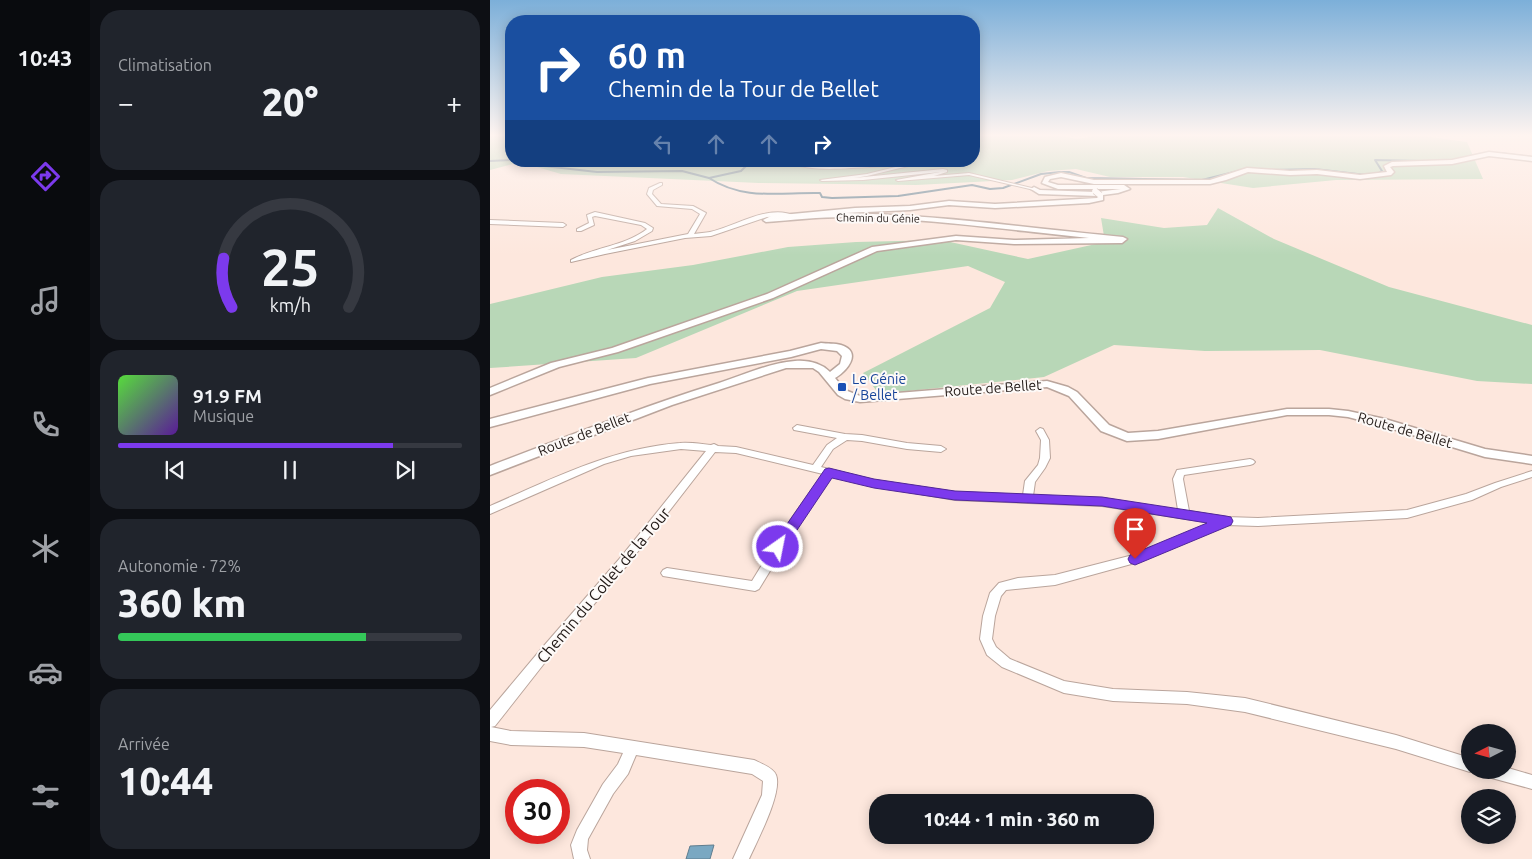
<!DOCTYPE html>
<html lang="fr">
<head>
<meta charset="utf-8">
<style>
	:root { --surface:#171b24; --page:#20242c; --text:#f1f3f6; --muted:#9ea1a6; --line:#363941; --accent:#7c3aed }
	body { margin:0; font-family:Ubuntu,sans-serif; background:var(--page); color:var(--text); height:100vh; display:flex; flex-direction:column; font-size:19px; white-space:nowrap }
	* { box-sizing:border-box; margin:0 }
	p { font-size:16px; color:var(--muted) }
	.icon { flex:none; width:28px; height:28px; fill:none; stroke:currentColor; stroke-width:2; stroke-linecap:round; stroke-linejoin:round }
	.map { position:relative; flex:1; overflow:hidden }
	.details { display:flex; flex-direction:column; gap:10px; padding:10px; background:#0d0f14; width:400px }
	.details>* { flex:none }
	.guide { position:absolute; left:15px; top:15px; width:475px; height:152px; border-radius:20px; box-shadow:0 2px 12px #0003; background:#1a4fa0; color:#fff; overflow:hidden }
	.needle { width:32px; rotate:264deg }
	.controls { position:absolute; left:971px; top:724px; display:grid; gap:10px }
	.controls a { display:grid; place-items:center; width:55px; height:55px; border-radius:50%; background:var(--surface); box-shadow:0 2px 12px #0003; font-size:25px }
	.speed { position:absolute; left:15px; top:779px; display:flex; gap:10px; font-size:25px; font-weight:700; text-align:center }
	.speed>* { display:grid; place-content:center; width:65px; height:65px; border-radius:50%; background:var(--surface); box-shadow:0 2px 12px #0003; line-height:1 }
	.speed .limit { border:8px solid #d22; background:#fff; color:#111 }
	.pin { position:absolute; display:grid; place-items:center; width:42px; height:42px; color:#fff; margin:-51px -21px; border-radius:50% 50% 50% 0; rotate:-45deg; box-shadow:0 0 5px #0007 }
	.pin .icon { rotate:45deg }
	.me { position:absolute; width:55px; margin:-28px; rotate:33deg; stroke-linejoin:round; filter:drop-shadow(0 0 4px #0008) }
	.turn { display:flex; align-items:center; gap:18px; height:105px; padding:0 20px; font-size:22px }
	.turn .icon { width:65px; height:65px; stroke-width:2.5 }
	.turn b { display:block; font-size:35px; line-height:42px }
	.lanes { display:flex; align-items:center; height:48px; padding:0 20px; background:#0003; justify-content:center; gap:25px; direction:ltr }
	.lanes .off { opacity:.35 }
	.big { font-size:38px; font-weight:800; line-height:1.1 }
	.details .widget { flex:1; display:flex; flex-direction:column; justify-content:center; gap:8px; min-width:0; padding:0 18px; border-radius:20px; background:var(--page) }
	.details .dial { align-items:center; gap:0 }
	.dial svg { height:130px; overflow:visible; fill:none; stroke:var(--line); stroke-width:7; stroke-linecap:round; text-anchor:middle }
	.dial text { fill:var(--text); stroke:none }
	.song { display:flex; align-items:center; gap:15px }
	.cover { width:60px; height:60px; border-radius:8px; background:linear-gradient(135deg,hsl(110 70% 55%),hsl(270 70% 35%)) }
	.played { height:5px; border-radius:2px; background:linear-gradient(90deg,var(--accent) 80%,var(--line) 80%) }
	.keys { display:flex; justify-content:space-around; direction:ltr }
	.heat { display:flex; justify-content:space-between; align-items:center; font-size:28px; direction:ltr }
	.charge { height:8px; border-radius:4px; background:linear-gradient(90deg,#34c759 72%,var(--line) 0) }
	.trip { position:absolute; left:379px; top:794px; width:285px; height:50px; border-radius:20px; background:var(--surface); box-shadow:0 2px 12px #0003; font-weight:800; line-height:50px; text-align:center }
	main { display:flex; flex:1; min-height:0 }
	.tabs { display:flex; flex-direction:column; width:90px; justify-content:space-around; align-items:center; background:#090b0e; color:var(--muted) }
	.tabs .icon { width:35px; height:35px }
	.tabs .current { color:var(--accent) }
	.tabs b { font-size:22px; color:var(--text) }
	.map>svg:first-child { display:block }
	.green { fill:#b8d7b7 }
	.water { fill:#7aa8c2; stroke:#5f7d8e }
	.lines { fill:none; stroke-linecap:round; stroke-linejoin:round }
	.stream { stroke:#5f7d8e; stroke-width:2 }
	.street-casing { stroke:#baa59c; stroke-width:2 }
	.secondary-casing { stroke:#baa59c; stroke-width:3 }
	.street { fill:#fff; fill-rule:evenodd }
	.secondary { fill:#fff; fill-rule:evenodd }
	.secondary-bridge-casing { stroke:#baa59c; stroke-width:7; stroke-linecap:butt }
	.secondary-bridge { stroke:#fff; stroke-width:5.5 }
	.route { fill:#7c3aed; stroke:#51269a }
	.transit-dot { fill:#1a4fb4; stroke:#fdf9f7; stroke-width:2 }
	.labels { text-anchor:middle; stroke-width:4; stroke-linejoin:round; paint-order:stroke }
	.far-street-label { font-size:11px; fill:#211916; stroke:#fdf9f7 }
	.transit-label { font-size:14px; fill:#164399; stroke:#fdf9f7; text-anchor:start }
	.street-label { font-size:14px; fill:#211916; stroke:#fdf9f7 }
	.near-street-label { font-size:16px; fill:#211916; stroke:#fdf9f7 }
</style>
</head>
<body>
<main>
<nav class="tabs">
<b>10:43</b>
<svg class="icon current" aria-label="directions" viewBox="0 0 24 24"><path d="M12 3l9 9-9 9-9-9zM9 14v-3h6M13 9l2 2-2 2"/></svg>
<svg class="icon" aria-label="music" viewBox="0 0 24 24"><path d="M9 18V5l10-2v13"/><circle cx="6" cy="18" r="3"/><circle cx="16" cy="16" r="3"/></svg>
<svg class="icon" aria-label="phone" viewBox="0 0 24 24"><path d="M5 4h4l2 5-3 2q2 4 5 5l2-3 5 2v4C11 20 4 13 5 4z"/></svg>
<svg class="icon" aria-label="climate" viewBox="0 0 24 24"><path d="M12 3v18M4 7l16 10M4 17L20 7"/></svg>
<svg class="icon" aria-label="car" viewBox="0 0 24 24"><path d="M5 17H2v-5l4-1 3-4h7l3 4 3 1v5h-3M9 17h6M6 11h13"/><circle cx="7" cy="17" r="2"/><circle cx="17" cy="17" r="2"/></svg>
<svg class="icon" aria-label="filters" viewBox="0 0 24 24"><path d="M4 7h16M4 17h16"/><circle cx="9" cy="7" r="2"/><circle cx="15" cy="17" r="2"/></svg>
</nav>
<section class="details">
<div class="widget"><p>Climatisation</p>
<div class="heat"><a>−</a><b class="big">20°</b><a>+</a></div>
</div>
<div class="widget dial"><svg viewBox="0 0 100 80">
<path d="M14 69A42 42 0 1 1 86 69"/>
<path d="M14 69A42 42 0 0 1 9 39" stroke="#7c3aed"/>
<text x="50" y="56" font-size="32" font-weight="700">25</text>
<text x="50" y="72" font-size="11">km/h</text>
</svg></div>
<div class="widget">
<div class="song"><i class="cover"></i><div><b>91.9 FM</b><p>Musique</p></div></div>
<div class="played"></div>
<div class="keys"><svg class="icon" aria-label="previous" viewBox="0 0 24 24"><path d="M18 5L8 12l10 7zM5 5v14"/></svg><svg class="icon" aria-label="pause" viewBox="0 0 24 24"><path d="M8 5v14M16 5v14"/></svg><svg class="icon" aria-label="next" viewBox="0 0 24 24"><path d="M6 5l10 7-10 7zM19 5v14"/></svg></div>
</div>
<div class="widget"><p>Autonomie · 72%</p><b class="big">360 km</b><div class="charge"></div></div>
<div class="widget"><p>Arrivée</p><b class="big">10:44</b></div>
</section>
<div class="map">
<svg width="1042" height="859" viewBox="0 0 1042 859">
	<rect width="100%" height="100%" fill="#fde7dd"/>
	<g class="green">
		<polygon points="0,135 21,135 21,161 484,161 484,135 566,135 587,139 612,135 925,135 977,142 993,179 846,180 763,188 693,177 620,177 586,169 558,171 522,180 426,185 269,183 71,174 30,162 0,170"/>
		<polygon points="728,208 784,239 899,287 1042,325 1042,384 987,381 830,350 715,351 624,345 554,377 389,394 373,373 500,308 515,282 478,266 307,291 146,358 0,368 0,304 112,277 203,265 298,247 366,242 451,240 538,259 615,242 611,218 674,228 717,225"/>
	</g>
	<polygon class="water" points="224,845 220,859 196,859 200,846"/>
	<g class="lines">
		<g class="stream">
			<polyline points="1009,153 1042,157"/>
			<polyline points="963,160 998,153"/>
			<polyline points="0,161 21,160"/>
			<polyline points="36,161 45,165 107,172 192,171 219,178"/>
			<path d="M250,161L256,166L251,171L219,178C254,201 291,192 330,193L332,197L342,198L408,196L482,185L500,189L513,188L551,174L570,172H579L596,178L712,180L756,169"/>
			<polyline points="782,170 825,169 876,175"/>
			<polyline points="887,174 892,171 885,160 931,161"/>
		</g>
		<defs>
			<g id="street">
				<path d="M297,161L334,166L405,163L407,164C400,167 389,166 380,167C356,168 319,173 297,161Z"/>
				<polygon points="430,161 439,161 377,176 364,178 453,169 457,170 457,172 444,176 479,173 546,189 544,190 479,175 408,181 406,180 450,172 373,180 332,181 330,180 377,174"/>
				<path d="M170,183H172V185L163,190L162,194L171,204L203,206L216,213L204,234C209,233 215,233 220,232C245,227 279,203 305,216L302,218L293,216L277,217L221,236L195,238L115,254L81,262V260C105,247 135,246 157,229L151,225L105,216L102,217L104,225L91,231H87V229L99,223L97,215L105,212L155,223L163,228L162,231L145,241L117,250L198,234L210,214L202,209L167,206L157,194L159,188Z"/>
				<polygon points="0,220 73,223 76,225 73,227 0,224"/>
				<path d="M307,425L355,434L372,435L417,443L451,446L456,449L451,452L417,449L372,441L357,440L343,449L331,467L384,480L465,492L533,495L535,481L548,465L550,458L551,440L546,431L550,428L553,429L559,440L560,458L555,468L545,482L543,496L612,498L688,510L683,479L687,470L760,459L763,460L765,462L763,464L760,465L694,475L693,479L699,511L736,517L768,518L917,510L976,494L1005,483L1042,471V477L1011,487L982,500L917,518L768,526L737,525L645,563L565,585L516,590L511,596L505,616L502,639L506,647L520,659L574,681L623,689L697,692L755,698L906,735L980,758V770H985L980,772L906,749L755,712L697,704L623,701L574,693L512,667L497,655L490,639L493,616L500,593L509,583L528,578L565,575L643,555L722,523L612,506L465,500L384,486L342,476L302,535L269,589L265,591L173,576L171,573L173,570L177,568L262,581L294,529L333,474L246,453L225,452L139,563L60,656L5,726L1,727L21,731L94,733L264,760C270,763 284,768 286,775C293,792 267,841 259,859H243L272,795L273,781L262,774L146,755L138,774L123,794L98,839L97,850L100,859H84L81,845L87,830L113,784L128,764L133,753L94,747L21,745L0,741V710L52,648L131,557L216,451L191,449L141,456L114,464L0,514V506C62,479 122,448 190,443C200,442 211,444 221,445L224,444L228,446L246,447L323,465L337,445L347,438L304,430L303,428Z"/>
				<polygon points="1018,768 1042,775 1042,789 998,777 993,775 991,770 1018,770"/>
			</g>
			<g id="secondary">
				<path d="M999,152L1042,157V161L999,156L962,164L903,166L900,167L904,172L901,175L870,179L827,174L800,175L758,172L736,180L720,184H604L571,177L560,179L558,182L568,185H634L640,189L628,193L613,195V200L599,203L505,208L459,205L420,210L355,213C448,215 540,228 633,237L637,239L632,243L524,244L466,240L387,251L283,298L128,352L69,367L0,395V388L61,363L122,348L277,294L382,247L466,236L524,240L599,238C518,230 437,218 356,217C329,217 302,220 276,222L273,220L281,216L365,208L420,206L459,201L505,204L607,198V196L549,194L541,189L544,187L550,190L606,192L631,189H568L552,183L555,177L571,173L604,180H720L757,168L800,171L827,170L870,175L897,172L894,166L902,162L962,160Z"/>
				<path d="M331,343C337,344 345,343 351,345C373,352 357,371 345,378L355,390L370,396L557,381L578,387L587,392L619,425L638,433L668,431L797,409H839L858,411L895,419L995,449L1042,456V464L995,457L893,426L858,417L839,415H797L668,439L637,441L611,431L579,396L557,387L370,402L355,399L348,395L329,372L323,368H296L182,405L0,475V466C76,437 151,407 229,383C254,375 279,363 305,361C318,360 331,363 340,372L350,364L352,356L347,351L331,349L301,357L160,384L0,427V419L158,378L300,351Z"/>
			</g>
		</defs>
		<use href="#street" class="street-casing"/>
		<use href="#secondary" class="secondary-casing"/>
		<use href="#street" class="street"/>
		<use href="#secondary" class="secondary"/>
		<defs>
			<polyline id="secondary-bridge" points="605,191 610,195"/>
		</defs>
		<use href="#secondary-bridge" class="secondary-bridge-casing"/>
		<use href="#secondary-bridge" class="secondary-bridge"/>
	</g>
	<linearGradient id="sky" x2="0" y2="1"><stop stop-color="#7cafd9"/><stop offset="0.53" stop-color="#fef4f0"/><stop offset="1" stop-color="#fef4f0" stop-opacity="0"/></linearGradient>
	<rect width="1042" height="255" fill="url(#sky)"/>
	<polygon class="route" points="339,468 384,479 465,491 612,497 736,516 741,517 743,521 741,525 645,565 640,563 638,559 640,555 717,523 612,506 465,500 384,488 342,478 293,551 288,553 284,551 282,547 284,543 335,469"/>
	<rect class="transit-dot" x="347" y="382" width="10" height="10" rx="2.5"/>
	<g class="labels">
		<g class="far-street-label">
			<text transform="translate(388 218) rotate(1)" y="4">Chemin du Génie</text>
		</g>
		<g class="transit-label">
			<text x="362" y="384">Le Génie<tspan x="362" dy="16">/ Bellet</tspan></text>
		</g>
		<g class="street-label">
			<text transform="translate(503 388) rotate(-4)" y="5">Route de Bellet</text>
			<text transform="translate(915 430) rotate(16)" y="5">Route de Bellet</text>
			<text transform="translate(94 434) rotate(-21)" y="5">Route de Bellet</text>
		</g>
		<g class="near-street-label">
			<text transform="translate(113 585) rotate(-50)" y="6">Chemin du Collet de la Tour</text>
		</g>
	</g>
</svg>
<div class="controls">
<a><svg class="needle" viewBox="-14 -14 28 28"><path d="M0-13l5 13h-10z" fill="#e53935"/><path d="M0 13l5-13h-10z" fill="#9ea1a6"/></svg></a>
<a><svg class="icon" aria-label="layers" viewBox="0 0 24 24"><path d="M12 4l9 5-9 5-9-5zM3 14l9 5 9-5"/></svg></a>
</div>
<div class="speed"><div class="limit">30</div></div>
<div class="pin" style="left:645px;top:559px;background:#d93025"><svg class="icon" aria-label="arrive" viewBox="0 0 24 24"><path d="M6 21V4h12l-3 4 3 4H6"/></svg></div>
<svg class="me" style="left:288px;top:547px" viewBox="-20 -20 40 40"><circle r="17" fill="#7c3aed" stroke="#fff" stroke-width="3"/><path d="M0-11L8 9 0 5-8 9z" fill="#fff"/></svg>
<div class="trip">10:44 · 1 min · 360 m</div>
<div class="guide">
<div class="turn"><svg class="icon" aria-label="right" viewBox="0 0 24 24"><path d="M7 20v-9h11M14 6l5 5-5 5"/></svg><div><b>60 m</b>Chemin de la Tour de Bellet</div></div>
<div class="lanes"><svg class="icon off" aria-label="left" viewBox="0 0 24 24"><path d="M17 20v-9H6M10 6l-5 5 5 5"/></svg><svg class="icon off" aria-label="ahead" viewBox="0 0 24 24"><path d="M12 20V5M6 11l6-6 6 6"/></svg><svg class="icon off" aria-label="ahead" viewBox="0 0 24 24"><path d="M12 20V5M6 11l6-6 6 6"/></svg><svg class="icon" aria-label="right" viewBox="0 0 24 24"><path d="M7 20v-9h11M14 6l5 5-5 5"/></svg></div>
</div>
</div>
</main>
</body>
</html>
